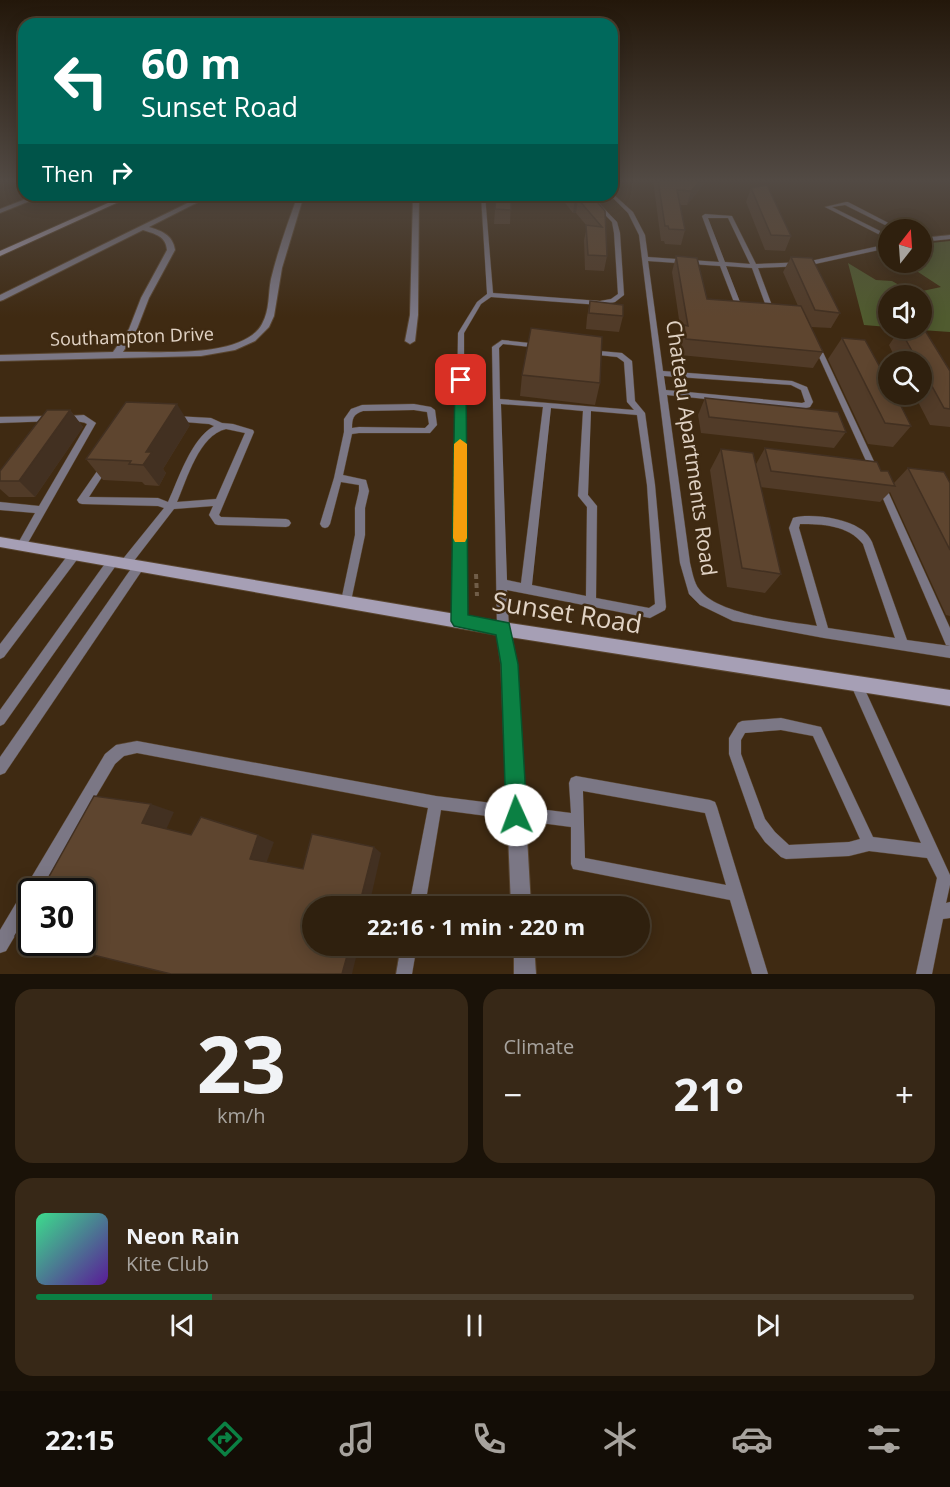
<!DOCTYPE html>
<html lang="en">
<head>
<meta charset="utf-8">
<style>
	:root { --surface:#2f200e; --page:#372817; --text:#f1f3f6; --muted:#a7a39e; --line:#4a3e2e; --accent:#0b8043 }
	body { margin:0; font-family:"Open Sans",sans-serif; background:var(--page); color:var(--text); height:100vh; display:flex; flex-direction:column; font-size:22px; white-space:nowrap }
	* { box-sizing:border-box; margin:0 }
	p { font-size:20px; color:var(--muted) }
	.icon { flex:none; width:33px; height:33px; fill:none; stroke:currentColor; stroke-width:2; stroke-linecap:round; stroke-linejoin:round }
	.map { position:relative; height:974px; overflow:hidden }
	.side { display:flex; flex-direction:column; gap:15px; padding:15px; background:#1a1208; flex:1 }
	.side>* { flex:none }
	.banner { position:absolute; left:18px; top:18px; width:600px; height:183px; border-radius:18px; box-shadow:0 3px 15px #0003,0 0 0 2px var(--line); background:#00695c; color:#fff; overflow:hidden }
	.needle { width:39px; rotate:17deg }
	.controls { position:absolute; left:878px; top:219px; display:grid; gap:12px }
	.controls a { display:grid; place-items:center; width:54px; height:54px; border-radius:50%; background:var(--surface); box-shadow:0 3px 15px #0003,0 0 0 2px var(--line); font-size:30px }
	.speed { position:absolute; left:18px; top:878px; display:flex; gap:12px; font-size:30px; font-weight:700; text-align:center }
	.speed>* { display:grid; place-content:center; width:78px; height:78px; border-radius:50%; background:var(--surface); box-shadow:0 3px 15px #0003,0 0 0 2px var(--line); line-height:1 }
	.speed .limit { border:3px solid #111; border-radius:9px; background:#fff; color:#111 }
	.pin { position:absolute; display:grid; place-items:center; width:51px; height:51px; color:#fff; margin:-26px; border-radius:12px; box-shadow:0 3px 9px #0006 }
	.me { position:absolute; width:66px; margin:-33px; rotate:358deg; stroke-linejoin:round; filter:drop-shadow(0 0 4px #0008) }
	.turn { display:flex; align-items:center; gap:21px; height:126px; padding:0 24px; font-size:27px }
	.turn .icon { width:78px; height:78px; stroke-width:2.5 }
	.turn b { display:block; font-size:42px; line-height:51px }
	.then { display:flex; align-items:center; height:57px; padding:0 24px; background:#0003; gap:12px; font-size:22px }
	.big { font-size:45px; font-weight:700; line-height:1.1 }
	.side .widget { flex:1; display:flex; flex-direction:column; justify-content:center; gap:9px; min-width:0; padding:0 21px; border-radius:18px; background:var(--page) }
	.side .dial { align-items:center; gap:0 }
	.dial b { font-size:78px; line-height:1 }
	.song { display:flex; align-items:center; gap:18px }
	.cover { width:72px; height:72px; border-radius:9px; background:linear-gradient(135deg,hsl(150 70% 55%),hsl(270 70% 35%)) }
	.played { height:6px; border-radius:3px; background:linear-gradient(90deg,var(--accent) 20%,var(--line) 20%) }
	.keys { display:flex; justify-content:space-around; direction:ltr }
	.heat { display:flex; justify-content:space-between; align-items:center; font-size:33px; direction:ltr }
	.side .tiles { flex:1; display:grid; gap:15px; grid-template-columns:1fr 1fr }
	.widget:last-child { grid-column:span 2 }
	.trip { position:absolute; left:302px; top:896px; width:348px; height:60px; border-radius:30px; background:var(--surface); box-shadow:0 3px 15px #0003,0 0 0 2px var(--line); font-weight:700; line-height:60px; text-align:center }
	.dock { display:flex; height:96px; justify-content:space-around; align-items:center; background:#130d06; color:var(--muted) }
	.dock .icon { width:42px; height:42px }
	.dock .selected { color:var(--accent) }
	.dock b { font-size:27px; color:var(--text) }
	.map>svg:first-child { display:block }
	.green { fill:#505b2f }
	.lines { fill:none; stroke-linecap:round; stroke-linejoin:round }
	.lane-casing { stroke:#59452f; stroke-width:1 }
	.street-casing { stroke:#59452f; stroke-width:2 }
	.secondary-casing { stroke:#59452f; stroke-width:2 }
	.path { stroke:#705d48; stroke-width:4; stroke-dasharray:5 4; stroke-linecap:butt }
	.lane { fill:#7b7785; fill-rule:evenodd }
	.street { fill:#7b7785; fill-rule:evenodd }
	.secondary { fill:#a69fb5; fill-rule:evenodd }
	.wall { fill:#513b28 }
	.shaded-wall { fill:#423021 }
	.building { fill:#5e452f; stroke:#423021; stroke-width:1.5 }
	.route { fill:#0b8043; stroke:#07532c; stroke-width:1.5 }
	.slow { fill:#f59e0b }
	.labels { text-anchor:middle; stroke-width:5; stroke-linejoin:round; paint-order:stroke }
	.far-street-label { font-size:18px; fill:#e1d3c5; stroke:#3f2a12 }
	.street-label { font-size:21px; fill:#e1d3c5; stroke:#3f2a12 }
	.near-street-label { font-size:26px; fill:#e1d3c5; stroke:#3f2a12 }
</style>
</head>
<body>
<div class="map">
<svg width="950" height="974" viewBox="0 0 950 974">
	<rect width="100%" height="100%" fill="#3f2a12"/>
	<polygon class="green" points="950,241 950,332 906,329 921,328 921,296 888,296 888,327 864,325 848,263 876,280 892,281 913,293 941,287 912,268 918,263 921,262 921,244"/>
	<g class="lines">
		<defs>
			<g id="lane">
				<path d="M612,193L633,212L645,235L648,257L719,262L702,216L705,214L732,216L756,264L806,262L888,244V248L806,266L758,268L774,311L771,313L737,310L720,266L648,261L663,371L792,381L807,387L813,402L810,407L802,409L667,395L690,563C692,571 694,583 699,589C717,615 787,621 817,626L789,528L793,518C809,513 844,518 859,528C865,531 869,536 872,542L907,640L950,646V658L824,638L733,621L700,605L689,594L680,563L639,235L628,213L610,195H612ZM708,218H728L750,264L725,262ZM726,266L752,268L767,309L742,307ZM664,376L791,385L801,390L805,402L802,403L666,390ZM800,524C822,524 848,525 863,544L895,638L828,628L799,528Z"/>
				<polygon points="481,195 485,195 493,293 600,301 611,299 618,294 614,233 612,222 586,195 591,195 617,222 620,233 624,295 615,302 600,305 491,297 481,304 464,333 464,621 463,625 459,626 455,625 454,621 458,333 477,302 487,294"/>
				<polygon points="846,202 848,202 902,230 895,230 845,205 832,207 888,235 888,239 886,238 825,207"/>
				<polygon points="950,235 950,239 921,242 921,238"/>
				<path d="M502,340L539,344L542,346L539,348L503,344L499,348L500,399L634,410L627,402L624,362L617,357L589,354L585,352L589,350L622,353L632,361L635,401L645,413L655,485L666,607L665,610L650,618L507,590L509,629L507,633L503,634L499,633L497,629L492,347ZM501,404L543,407L521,583L507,580ZM551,408L583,411L578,496L587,507L586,596L532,585ZM591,411L637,415L647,485L655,604L649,608L596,598L597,506L588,495Z"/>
				<polygon points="818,346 821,348 879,472 878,474 872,474 871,472 815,348"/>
				<path d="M414,404L431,407L435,410L437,425L430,433H359L352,434L343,475L366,480L369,491L365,508V535L351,601L350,604L346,606L342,604L341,601L355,535V508L359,491V485L341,482L330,524L328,527L325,528L322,527L320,524L334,478L344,432V419L351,409L362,405ZM414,410L427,412L429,424L425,428L359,427L352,428C352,419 353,414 363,411Z"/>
				<path d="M84,415L96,423L25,548L22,549L19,548L17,545L35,513L0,510V502L39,506L87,424C79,419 68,425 61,419L65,416Z"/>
				<polygon points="52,416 56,419 55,421 0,423 0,417"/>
				<path d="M175,416L211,418L222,423L233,424L253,430L254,432L219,515L221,517L286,519L289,520L291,523L289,526L286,527L218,525L215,524L209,515L213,506L174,509L130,566L126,567L122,566L121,563L122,560L164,508L158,506L82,504L79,503L77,500L102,464L105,463L109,466L89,497L158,498L168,502C179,478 191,439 214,426L209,424L172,421L171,419L172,417ZM226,429L245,433L216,499L177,502C187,479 199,435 226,429Z"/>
				<polygon points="882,484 885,485 886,487 950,628 950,646 946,645 878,487 879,485"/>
				<polygon points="75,550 79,551 80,554 79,557 4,657 0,659 0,644 71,551"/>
				<polygon points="113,557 117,558 118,561 117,564 4,724 0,726 0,710 109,558"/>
				<polygon points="139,562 143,563 144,566 143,569 5,773 0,775 0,757 135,563"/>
				<path d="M856,677L860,679L950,875V885L946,903L950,902V918L943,919L932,974H916L937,878L927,858L869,851L849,856L786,859L781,857L765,842L755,828L729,754V738L738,723L742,721L781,718L821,727L873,837L921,843L850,683L852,679ZM781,730L813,736L860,839L849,842L789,845L775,832L765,819L741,754V740L745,733Z"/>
				<path d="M137,741L436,796L571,813L569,783L571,778L576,776L710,800L715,802L717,807L768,974H752L730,900L573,869L571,864V827L441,810L425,906H409L428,808L137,753L124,756L115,764L40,891H32V907L6,951L0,953V930L105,754L116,745ZM583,791L705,813L726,885L585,858Z"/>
				<polygon points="401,945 417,945 412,974 396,974"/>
			</g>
			<g id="street">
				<polygon points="36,195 45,195 0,213 0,209"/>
				<path d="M204,195H212L149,227C162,231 173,235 175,250L149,298L137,329L123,352C158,351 243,359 262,324C270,310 268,293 271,279C278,250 288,222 298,195H304L282,268L274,316L269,327L255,341L235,350L201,356L0,361V355L113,352L129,329L141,298L167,250C166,236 155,234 143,230L3,300L0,301V295Z"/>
				<polygon points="413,195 419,195 418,315 415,341 410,344 405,341 410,315"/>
				<polygon points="503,622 508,624 510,629 517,664 531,906 511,906 501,664 496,629 498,624"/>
				<polygon points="514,945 534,945 536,974 514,974"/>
			</g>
			<g id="secondary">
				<polygon points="126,195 134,195 0,256 0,251"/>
				<polygon points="0,537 503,622 950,690 950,706 503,636 0,547"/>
			</g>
		</defs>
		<use href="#lane" class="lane-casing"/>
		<use href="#street" class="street-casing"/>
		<use href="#secondary" class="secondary-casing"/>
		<polyline class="path" points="476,574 477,596"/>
		<use href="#lane" class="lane"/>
		<use href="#street" class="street"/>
		<use href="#secondary" class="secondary"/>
	</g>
	<g class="wall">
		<polygon points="653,180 707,180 687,205 680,205 685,230 681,245 665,244 664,241 661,241"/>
		<polygon points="751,188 791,236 785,251 765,250 746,202"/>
		<polygon points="511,195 510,224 494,224 495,209"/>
		<polygon points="559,195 588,195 605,211 607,256 604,271 585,270 584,240 587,226 576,213 573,213"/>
		<polygon points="676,256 707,299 798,306 783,272 791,257 840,313 831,328 811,327 823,352 813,368 680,355 678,341 681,333 672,272"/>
		<polygon points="590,301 623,316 619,332 586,329 587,317"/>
		<polygon points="900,329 950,371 950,427 930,425 914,394 921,394 921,362 897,362 889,345"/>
		<polygon points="842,338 911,426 893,447 868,444 828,359"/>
		<polygon points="522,375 600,383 595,405 520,396"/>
		<polygon points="705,398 846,432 834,448 701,433 698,415"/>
		<polygon points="70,410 83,427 35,497 9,497 0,489 0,471"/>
		<polygon points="190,425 163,469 166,473 159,486 145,485 142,482 103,480 86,459"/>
		<polygon points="765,448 881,471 894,483 908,468 950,483 950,616 946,615 890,492 880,502 761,487 781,574 765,593 727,587 710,470 721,449 756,464"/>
	</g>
	<g class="shaded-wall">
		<polygon points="701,180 707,180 687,205 691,191"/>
		<polygon points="575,199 578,199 576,213 573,213"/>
		<polygon points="177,404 190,425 163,469 166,473 159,486 143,465 146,452"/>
		<polygon points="70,410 83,427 35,497 19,481"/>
		<polygon points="151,804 174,812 166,830 142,823"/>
		<polygon points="258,835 274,842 266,864 250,859"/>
		<polygon points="374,847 381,853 369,906 359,906"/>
		<polygon points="350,945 359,945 352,974 342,974"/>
	</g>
	<g class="building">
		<polygon points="658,180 701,180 691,191 677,190 685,230 669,229 668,226 665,226"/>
		<polygon points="767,185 791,236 771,235 751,188"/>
		<polygon points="496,195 511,195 511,210 495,209"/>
		<polygon points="572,195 588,195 590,197 592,196 605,211 607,256 588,255 586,225 602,227 578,199 575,199"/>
		<polygon points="676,256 697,258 707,299 801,306 823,352 686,339 684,325 688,326"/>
		<polygon points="791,257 812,258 840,313 815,310"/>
		<polygon points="590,301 623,305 623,316 589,313"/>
		<polygon points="531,328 602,337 600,383 522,375"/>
		<polygon points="900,329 926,332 950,371 950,409 944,408 921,366 921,362 918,362"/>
		<polygon points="842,338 865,340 888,382 888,394 895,394 911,426 885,423"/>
		<polygon points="705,398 838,412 846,432 709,417"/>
		<polygon points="126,402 177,404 146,452 152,452 143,465 129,464 131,461 86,459"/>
		<polygon points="47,410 70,410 19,481 0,481 0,471"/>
		<polygon points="765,448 877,462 881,471 888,471 895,486 771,471"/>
		<polygon points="721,449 753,453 781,574 742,568"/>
		<polygon points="908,468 944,472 950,483 950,550"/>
		<polygon points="94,796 151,804 142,823 191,835 201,817 258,835 250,859 303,869 312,834 374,847 359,906 312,906 312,945 350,945 342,974 171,974 40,942 82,942 82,891 41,891"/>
		<polygon points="32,907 32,940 15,936"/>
	</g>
	<linearGradient id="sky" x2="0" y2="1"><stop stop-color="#23170a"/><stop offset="0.57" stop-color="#524a44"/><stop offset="1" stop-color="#524a44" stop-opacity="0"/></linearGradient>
	<rect width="950" height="317" fill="url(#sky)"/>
	<polygon class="route" points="461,377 466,380 468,615 509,623 518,664 527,815 524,822 516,825 509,822 506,815 501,664 496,635 454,626 451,621 455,380"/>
	<polygon class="slow" points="460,439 467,444 467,538 465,542 455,542 453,538 454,444"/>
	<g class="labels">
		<g class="far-street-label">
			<text transform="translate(132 337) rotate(-2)" y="6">Southampton Drive</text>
		</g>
		<g class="street-label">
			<text transform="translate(691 448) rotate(82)" y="7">Chateau Apartments Road</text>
		</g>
		<g class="near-street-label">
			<text transform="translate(567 613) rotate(9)" y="9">Sunset Road</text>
		</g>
	</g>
</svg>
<div class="controls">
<a><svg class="needle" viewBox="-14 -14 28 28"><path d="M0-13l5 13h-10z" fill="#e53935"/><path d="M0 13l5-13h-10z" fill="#a7a39e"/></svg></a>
<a><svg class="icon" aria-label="sound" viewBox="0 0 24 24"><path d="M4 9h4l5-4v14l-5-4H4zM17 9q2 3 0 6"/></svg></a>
<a><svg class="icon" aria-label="search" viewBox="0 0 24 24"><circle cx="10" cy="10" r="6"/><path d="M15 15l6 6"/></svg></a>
</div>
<div class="speed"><div class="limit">30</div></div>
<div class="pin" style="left:461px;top:380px;background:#d93025"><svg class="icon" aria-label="arrive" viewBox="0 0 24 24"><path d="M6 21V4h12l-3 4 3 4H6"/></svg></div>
<svg class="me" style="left:516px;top:815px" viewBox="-20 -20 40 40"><circle r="19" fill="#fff"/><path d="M0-13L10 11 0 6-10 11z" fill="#0b8043"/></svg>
<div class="trip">22:16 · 1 min · 220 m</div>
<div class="banner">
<div class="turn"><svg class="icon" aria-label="left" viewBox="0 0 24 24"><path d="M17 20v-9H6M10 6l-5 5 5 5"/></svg><div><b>60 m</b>Sunset Road</div></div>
<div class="then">Then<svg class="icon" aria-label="right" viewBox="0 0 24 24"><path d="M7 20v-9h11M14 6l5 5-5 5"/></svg></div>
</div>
</div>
<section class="side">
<div class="tiles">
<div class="widget dial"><b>23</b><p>km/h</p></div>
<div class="widget"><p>Climate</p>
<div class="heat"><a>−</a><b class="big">21°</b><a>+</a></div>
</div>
<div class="widget">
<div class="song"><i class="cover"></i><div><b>Neon Rain</b><p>Kite Club</p></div></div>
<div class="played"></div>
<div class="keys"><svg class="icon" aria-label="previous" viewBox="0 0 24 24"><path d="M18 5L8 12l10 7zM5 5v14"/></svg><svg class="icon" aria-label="pause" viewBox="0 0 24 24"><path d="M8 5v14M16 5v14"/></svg><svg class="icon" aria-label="next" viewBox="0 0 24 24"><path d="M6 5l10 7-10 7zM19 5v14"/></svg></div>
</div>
</div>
</section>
<nav class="dock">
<b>22:15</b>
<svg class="icon selected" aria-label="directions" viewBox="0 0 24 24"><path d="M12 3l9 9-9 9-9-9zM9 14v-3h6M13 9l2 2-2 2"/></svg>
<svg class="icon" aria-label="music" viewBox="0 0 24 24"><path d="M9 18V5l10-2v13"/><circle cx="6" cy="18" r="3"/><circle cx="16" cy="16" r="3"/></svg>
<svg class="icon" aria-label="phone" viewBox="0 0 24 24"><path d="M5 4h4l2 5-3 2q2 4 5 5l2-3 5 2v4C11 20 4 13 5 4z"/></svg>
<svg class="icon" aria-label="climate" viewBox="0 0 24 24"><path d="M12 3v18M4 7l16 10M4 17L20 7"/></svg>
<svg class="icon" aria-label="car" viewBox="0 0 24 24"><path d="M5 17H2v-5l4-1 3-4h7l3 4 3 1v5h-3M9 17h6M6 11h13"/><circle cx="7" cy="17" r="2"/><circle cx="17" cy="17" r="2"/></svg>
<svg class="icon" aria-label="filters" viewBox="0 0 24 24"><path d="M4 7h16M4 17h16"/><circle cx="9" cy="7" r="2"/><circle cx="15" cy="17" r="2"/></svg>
</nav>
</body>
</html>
